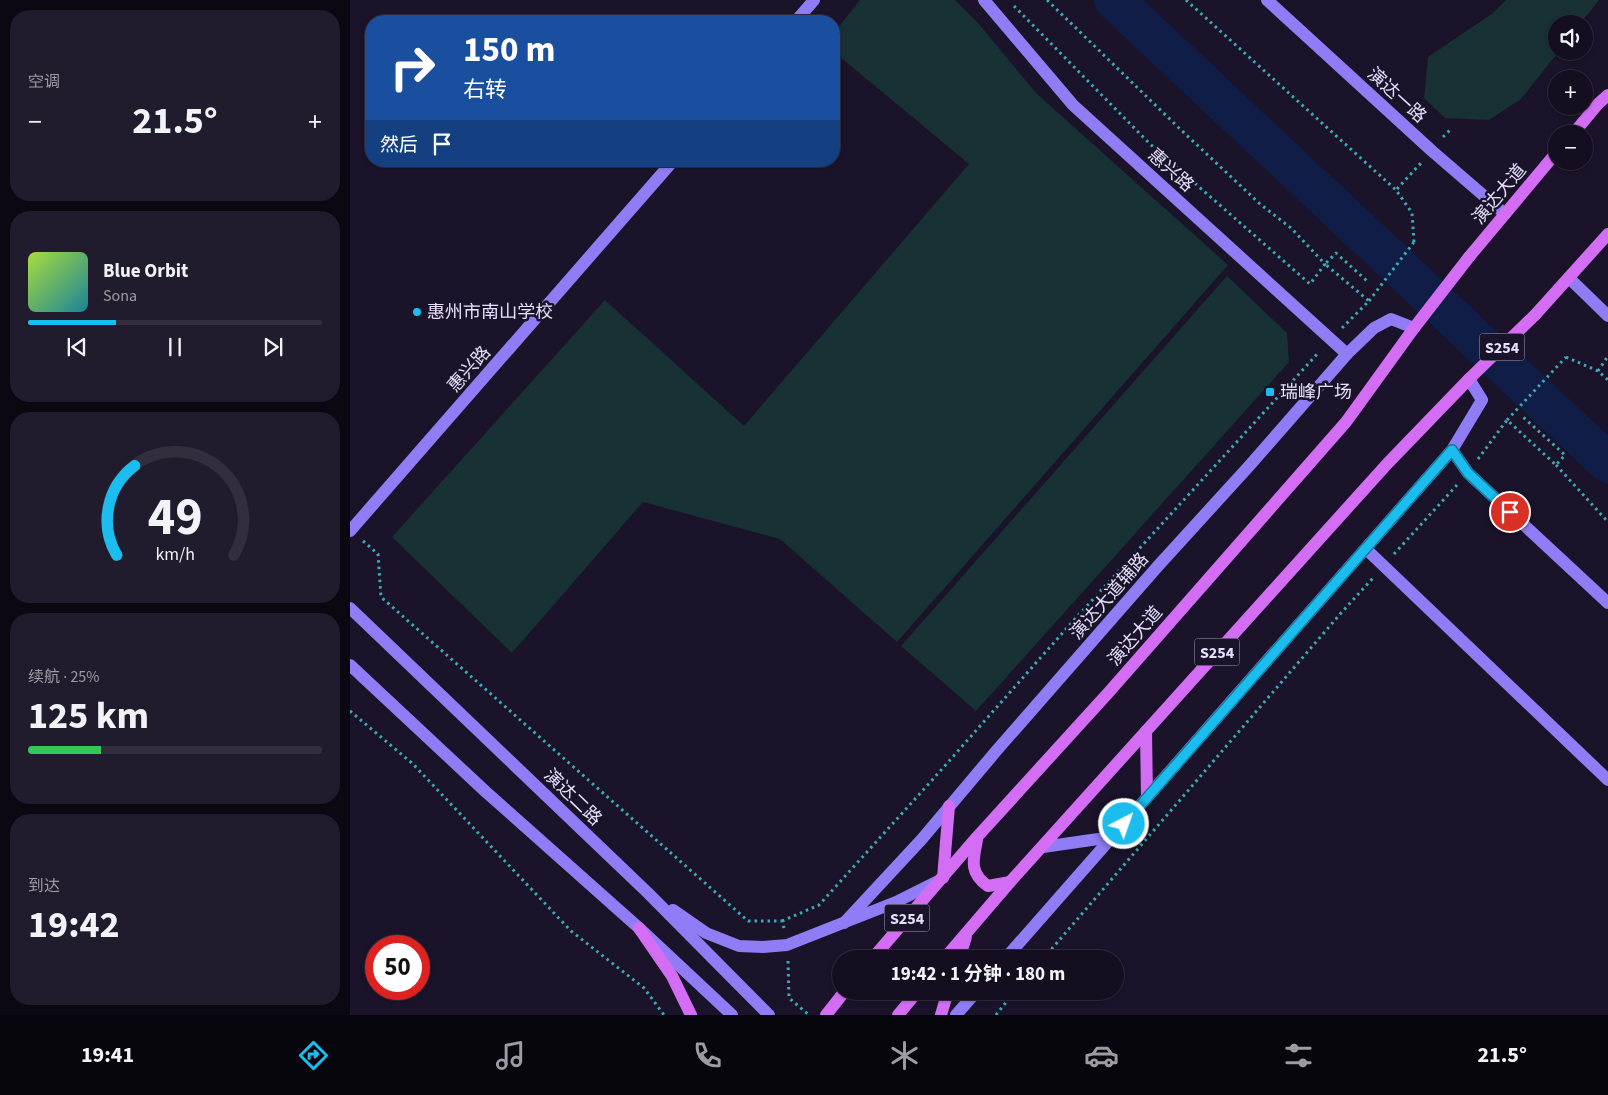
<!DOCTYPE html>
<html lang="zh">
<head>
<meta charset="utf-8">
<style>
	:root { --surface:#140e20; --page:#211c2d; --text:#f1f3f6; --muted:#9d9ca5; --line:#332e3e; --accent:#1abdee }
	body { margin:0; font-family:"Source Sans 3","Noto Sans SC",sans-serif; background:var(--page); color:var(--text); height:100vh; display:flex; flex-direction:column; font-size:19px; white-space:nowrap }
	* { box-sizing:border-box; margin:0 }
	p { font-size:16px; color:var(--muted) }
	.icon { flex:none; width:28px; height:28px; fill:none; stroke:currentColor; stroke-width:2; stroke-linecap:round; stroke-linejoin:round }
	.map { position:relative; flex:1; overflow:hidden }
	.sheet { display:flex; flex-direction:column; gap:10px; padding:10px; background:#0b0812; width:350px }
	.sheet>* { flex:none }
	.guide { position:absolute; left:15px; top:15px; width:475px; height:152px; border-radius:20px; box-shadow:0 1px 4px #0004,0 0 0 1px var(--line); background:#1a4fa0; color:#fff; overflow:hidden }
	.fabs { position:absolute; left:1198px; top:15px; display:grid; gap:10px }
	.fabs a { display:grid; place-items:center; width:45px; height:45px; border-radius:50%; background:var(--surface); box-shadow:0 1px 4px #0004,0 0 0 1px var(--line); font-size:25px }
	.speed { position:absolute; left:15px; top:935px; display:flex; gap:10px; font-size:25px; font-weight:700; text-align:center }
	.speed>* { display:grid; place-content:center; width:65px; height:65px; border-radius:50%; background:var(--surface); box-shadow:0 1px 4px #0004,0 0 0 1px var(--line); line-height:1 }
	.speed .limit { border:8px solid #d22; background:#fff; color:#111 }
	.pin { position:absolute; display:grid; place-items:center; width:42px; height:42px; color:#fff; margin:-21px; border:2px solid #fff; border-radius:50%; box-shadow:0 1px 5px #0007 }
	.me { position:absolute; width:55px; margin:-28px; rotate:41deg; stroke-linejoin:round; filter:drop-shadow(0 0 4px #0008) }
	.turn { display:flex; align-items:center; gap:18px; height:105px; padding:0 15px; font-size:22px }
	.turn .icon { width:65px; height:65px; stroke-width:2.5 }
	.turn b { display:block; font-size:35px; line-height:42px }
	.then { display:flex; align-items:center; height:48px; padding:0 15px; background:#0003; gap:10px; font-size:19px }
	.big { font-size:38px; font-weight:700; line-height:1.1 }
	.sheet .card { flex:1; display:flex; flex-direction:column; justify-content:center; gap:8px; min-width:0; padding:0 18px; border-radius:20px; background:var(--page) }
	.sheet .dial { align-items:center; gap:0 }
	.dial svg { height:130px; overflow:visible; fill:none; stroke:var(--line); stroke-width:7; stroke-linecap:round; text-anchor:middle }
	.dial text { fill:var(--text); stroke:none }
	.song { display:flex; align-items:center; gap:15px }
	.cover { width:60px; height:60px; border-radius:8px; background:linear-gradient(135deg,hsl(80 70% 55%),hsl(190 70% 35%)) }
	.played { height:5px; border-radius:2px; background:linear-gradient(90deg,var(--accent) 30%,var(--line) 30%) }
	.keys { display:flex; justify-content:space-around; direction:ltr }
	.heat { display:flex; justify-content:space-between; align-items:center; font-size:28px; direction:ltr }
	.charge { height:8px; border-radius:4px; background:linear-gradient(90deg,#34c759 25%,var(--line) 0) }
	.trip { position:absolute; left:482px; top:950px; width:292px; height:50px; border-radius:25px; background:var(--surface); box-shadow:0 1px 4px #0004,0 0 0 1px var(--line); font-weight:700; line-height:50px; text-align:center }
	.tab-bar { display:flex; height:80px; justify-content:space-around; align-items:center; background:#08060d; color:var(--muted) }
	.tab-bar .icon { width:35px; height:35px }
	.tab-bar .active { color:var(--accent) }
	.tab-bar b { font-size:22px; color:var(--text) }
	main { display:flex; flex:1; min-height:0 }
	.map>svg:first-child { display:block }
	.green { fill:#173134 }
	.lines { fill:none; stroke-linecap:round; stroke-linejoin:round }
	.river { stroke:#101d47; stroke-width:40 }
	.path { stroke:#3bacb5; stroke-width:3; stroke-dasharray:2.5 4; stroke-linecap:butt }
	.secondary { stroke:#907df5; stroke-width:12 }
	.primary { stroke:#d36ef4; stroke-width:12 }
	.path-bridge { stroke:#3bacb5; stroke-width:3; stroke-dasharray:2.5 4; stroke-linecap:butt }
	.primary-bridge { stroke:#d36ef4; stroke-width:12 }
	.route-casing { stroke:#117b9b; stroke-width:12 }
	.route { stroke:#1abdee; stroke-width:9 }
	.poi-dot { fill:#1abdee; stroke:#1a132a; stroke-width:2 }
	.labels { text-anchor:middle; stroke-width:5; stroke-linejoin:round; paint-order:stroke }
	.shield { fill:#1a132a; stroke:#a9a2be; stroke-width:1 }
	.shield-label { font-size:16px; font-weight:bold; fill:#e6dffd }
	.street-label { font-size:18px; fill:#e6dffd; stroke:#1a132a }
	.poi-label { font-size:18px; fill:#e6dffd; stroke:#1a132a; text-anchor:start }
</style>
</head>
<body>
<main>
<section class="sheet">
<div class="card"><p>空调</p>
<div class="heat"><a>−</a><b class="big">21.5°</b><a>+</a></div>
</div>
<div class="card">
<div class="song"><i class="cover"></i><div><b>Blue Orbit</b><p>Sona</p></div></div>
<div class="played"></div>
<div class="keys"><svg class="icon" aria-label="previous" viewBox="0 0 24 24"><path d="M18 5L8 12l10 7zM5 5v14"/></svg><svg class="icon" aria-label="pause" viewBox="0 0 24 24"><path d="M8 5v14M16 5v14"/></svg><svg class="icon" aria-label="next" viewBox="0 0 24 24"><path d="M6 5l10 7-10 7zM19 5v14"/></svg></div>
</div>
<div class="card dial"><svg viewBox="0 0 100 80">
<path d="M14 69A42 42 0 1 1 86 69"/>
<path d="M14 69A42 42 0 0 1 25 14" stroke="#1abdee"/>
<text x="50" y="56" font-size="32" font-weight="700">49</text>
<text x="50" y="72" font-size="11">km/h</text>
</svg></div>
<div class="card"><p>续航 · 25%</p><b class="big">125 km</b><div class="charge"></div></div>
<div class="card"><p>到达</p><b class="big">19:42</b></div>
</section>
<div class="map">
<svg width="1258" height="1015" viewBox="0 0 1258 1015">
	<rect width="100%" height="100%" fill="#1a132a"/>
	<g class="green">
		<polygon points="510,0 605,0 628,23 686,93 878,265 547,642 430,539 293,502 162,653 42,537 255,300 394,426 619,164 484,52 484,33"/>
		<polygon points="1156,0 1249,0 1230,24 1206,24 1206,51 1209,51 1171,99 1139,120 1095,118 1074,98 1078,57 1143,13"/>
		<polygon points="877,276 937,333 939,362 626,711 551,646"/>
	</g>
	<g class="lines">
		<polyline class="river" points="764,0 1258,463"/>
		<g class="path">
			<polyline points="836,0 1046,190"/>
			<polyline points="664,6 800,144 960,284 975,264 941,228 910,204 830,129 697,0"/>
			<polyline points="1093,137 1102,128"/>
			<polyline points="1064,242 1062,213 1046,190 1071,163"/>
			<polyline points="992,328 1019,301 975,264 986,253 1017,281"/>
			<polyline points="1216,357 1248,371 1258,380"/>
			<polyline points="1248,371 1258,356"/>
			<polyline points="1128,459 1157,420 1206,465 1215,455 1173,417"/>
			<polyline points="1206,465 1258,522"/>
			<polyline points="13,541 28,554 31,597 398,921 432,921 434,928"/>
			<polyline points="1044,554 1107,485"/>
			<polyline points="0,711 63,764 221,931 294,988 314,1015"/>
			<polyline points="432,921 469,905 584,778 724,620 969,352"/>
			<polyline points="693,959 991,613 1023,578"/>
			<polyline points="438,961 439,998 459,1015"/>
			<polyline points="646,1015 665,991"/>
		</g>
		<g class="secondary">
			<polyline points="634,0 723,105 997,354"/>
			<polyline points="917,0 1082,151 1155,214"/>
			<polyline points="446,21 464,0"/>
			<polyline points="1219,278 1258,316"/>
			<polyline points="1102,450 1118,473 1258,603"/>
			<polyline points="0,531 323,161"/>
			<polyline points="1016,549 1258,780"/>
			<polyline points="0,608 298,893 419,1015"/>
			<polyline points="0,665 136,792 289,928 382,1015"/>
			<polyline points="693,847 762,837"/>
			<polyline points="323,910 356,933 389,946 413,947 437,945 546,902 588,881"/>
			<polyline points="494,923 572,839 647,750 808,566 900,465 997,354 1024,328 1041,319 1064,328"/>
			<polyline points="655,959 1102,450 1132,400 1119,379"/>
			<polyline points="606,1015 627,991"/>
		</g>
		<g class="primary">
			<polyline points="1223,134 1248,104 1258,95"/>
			<polyline points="1119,257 1206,153"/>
			<polyline points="1185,315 1258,234"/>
			<polyline points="796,731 797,797"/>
			<path d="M627,840C623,860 619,873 638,886L660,882"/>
			<polyline points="593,878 599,806"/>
			<polyline points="289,928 322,976 341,1015"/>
			<polyline points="522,959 627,837 759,692 996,422 1064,328"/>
			<polyline points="594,959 660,882 1037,464 1119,379"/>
			<polyline points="609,959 616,937"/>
			<polyline points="476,1015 495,991"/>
			<polyline points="548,1015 568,991"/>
			<polyline points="591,1015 598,991"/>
		</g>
		<g class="path-bridge">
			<polyline points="1019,301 1064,242"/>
			<polyline points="1157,420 1216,357"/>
		</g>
		<g class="primary-bridge">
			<polyline points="1064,328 1119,257"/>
			<polyline points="1119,379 1185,315"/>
		</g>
	</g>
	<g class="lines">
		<defs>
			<polyline id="route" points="774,824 1102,450 1118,473 1160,512"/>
		</defs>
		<use href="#route" class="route-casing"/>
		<use href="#route" class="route"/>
	</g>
	<g class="poi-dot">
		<circle cx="67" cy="312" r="5"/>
		<rect x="915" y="387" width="10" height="10" rx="2.5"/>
	</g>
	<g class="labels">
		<g class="shield">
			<rect x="1129.5" y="333.5" width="45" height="27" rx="4"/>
			<rect x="844.5" y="638.5" width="45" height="27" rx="4"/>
			<rect x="534.5" y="904.5" width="45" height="27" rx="4"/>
		</g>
		<g class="shield-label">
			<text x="1152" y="353">S254</text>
			<text x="867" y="658">S254</text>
			<text x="557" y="924">S254</text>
		</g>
		<g class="street-label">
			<text transform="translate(1047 95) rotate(42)" y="6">演达一路</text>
			<text transform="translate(821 170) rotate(42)" y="6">惠兴路</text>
			<text transform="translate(1149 194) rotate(-50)" y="6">演达大道</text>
			<text transform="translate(119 369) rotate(-49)" y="6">惠兴路</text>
			<text transform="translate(759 596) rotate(-49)" y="6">演达大道辅路</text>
			<text transform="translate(785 636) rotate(-49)" y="6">演达大道</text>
			<text transform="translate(223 797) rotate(44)" y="6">演达二路</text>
		</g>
		<g class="poi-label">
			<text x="77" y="318">惠州市南山学校</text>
			<text x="930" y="398">瑞峰广场</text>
		</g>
	</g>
</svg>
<div class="fabs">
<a><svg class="icon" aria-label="sound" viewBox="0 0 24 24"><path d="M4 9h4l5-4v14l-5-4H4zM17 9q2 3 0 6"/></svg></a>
<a>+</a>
<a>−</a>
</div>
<div class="speed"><div class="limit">50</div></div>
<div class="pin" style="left:1160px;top:512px;background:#d93025"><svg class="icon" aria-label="arrive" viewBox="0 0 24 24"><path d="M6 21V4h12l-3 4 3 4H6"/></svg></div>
<svg class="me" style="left:774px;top:824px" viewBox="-20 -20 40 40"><circle r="17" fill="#1abdee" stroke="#fff" stroke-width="3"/><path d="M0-11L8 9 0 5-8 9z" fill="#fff"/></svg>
<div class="trip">19:42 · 1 分钟 · 180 m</div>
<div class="guide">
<div class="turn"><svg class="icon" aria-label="right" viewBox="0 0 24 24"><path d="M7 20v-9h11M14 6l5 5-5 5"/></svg><div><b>150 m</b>右转</div></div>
<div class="then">然后<svg class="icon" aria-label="arrive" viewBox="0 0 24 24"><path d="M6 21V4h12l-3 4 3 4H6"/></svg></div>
</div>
</div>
</main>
<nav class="tab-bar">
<b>19:41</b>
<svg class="icon active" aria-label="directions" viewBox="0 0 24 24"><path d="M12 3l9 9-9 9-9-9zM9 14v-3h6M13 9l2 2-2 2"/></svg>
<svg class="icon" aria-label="music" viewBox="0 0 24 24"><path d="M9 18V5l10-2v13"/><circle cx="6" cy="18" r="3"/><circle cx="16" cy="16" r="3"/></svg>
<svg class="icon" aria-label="phone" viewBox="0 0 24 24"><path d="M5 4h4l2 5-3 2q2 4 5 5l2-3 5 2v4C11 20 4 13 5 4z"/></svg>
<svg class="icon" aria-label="climate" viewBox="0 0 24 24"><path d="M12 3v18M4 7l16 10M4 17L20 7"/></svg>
<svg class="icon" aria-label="car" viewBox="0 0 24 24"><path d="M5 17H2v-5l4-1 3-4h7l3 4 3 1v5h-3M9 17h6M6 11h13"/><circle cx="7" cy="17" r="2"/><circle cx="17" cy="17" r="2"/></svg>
<svg class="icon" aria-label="filters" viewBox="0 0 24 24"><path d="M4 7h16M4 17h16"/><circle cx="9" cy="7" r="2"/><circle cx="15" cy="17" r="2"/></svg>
<b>21.5°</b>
</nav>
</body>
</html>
